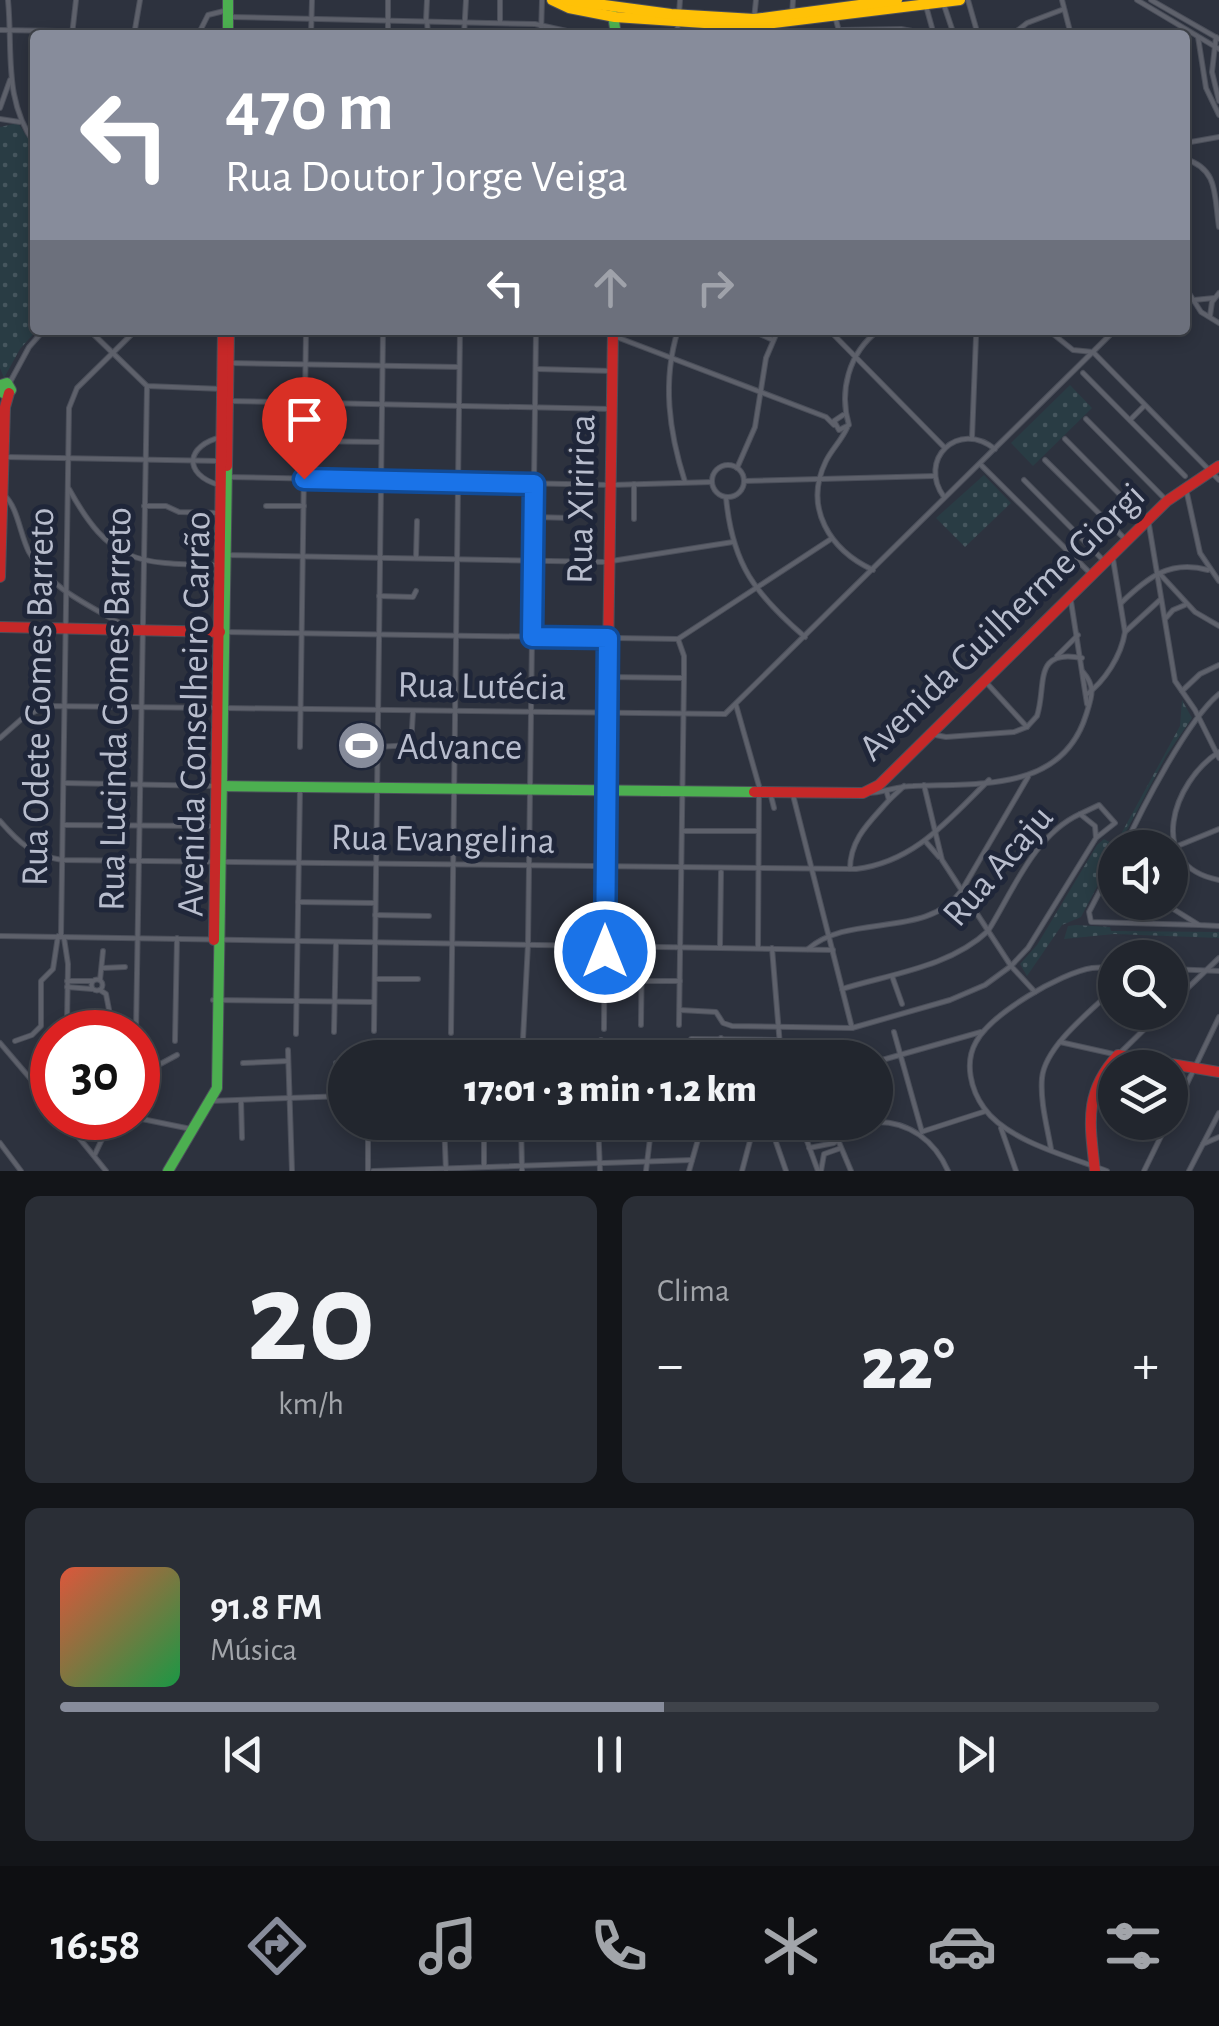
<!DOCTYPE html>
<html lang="pt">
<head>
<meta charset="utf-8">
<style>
	:root { --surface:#22262e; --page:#2a2e36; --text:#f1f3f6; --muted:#a2a5aa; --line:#3f434a; --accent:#878c9b }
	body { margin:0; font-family:"Alegreya Sans",sans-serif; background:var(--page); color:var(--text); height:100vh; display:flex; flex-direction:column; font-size:38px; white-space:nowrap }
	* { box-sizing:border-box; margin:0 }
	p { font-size:32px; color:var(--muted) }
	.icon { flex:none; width:55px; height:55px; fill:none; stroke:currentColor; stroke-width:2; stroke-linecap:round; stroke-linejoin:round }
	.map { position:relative; height:1171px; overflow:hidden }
	.details { display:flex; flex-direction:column; gap:25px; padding:25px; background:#131519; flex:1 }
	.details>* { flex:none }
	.banner { position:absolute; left:30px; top:30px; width:1160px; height:305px; border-radius:10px; box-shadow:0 5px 15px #0003,0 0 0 2px var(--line); background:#878c9b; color:#fff; overflow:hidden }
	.fabs { position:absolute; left:1098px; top:830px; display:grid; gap:20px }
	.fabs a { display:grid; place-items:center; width:90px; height:90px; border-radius:50%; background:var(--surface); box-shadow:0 5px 15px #0003,0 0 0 2px var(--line); font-size:50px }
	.speed { position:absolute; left:30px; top:1010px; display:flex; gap:20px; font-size:50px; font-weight:700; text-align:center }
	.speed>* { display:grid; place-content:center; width:130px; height:130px; border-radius:50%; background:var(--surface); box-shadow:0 5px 15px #0003,0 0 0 2px var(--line); line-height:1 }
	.speed .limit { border:15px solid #d22; background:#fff; color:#111 }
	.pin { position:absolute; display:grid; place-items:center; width:85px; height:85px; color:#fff; margin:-102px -42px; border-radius:50% 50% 50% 0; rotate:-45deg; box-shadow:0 0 10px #0007 }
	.pin .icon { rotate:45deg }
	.me { position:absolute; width:110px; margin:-55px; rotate:0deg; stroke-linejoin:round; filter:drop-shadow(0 0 8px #0008) }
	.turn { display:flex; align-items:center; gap:35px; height:210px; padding:0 30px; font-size:45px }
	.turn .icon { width:130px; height:130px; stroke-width:2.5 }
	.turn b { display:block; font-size:70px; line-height:85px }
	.lanes { display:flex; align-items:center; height:95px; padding:0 30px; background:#0003; justify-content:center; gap:50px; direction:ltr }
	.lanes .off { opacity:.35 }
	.big { font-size:75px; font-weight:800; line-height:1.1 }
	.details .card { flex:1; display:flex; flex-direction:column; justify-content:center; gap:15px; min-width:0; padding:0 35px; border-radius:15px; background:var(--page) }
	.details .dial { align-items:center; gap:0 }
	.dial b { font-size:130px; line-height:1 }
	.song { display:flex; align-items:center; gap:30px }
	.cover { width:120px; height:120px; border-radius:15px; background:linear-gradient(135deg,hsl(10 70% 55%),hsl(140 70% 35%)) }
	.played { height:10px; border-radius:5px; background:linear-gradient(90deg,var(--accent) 55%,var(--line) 55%) }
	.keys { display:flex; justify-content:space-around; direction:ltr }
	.heat { display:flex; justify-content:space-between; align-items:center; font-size:55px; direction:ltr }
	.details .tiles { flex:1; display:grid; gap:25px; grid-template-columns:1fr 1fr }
	.card:last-child { grid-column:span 2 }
	.trip { position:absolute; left:328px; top:1040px; width:565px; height:100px; border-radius:50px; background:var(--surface); box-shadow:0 5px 15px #0003,0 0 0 2px var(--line); font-weight:800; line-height:100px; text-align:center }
	.tab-bar { display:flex; height:160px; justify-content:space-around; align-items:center; background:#0e0f12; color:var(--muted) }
	.tab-bar .icon { width:70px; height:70px }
	.tab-bar .on { color:var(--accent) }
	.tab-bar b { font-size:45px; color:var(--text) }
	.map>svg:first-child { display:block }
	.park { fill:url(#park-dots) }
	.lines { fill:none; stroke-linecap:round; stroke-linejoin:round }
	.street-casing { stroke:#4b4f5a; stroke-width:6 }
	.fast-casing { stroke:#4b4f5a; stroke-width:12 }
	.slow-casing { stroke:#4b4f5a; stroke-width:12 }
	.jam-casing { stroke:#4b4f5a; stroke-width:12 }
	.street { stroke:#5e616b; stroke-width:4 }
	.fast { stroke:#4caf50; stroke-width:10 }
	.slow { stroke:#ffc107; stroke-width:10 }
	.jam { stroke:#c62828; stroke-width:10 }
	.route-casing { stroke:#114b97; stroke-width:25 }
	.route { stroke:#1a73e8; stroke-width:18 }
	.labels { text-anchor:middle; stroke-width:10; stroke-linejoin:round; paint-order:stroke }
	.street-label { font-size:38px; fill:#b8bdcd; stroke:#1f2639 }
	.poi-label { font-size:38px; fill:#b8bdcd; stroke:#1f2639; text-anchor:start }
</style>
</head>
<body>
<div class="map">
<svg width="1219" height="1171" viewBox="0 0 1219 1171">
	<defs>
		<pattern id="park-dots" width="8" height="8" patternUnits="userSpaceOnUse" patternTransform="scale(2.5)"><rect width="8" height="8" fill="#293c44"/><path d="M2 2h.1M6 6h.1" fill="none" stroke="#46565e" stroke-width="1.8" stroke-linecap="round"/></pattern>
	</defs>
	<rect width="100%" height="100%" fill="#2d323e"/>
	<g class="park">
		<polygon points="18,123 35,149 37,330 20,349 4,378 0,368 0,127"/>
		<polygon points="1070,385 1092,408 1033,466 1011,443"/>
		<polygon points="984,475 1011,503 965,547 936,518"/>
		<polygon points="1182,700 1192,718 1166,756 1081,917 1062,925 1027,976 1020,964 1037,945 1097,845 1104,839 1115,845 1180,726"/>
		<polygon points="1076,925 1110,927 1111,931 1219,932 1219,938 1114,934 1064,939 1068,926"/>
	</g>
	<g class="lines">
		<defs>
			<g id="street">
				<path d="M8,0C13,51 3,100 35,144"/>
				<polyline points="968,0 978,35"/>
				<polyline points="1062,0 1071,35"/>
				<polyline points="1137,0 1219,49"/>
				<polyline points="1151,0 1219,39"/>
				<polyline points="943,2 954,35"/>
				<polyline points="926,6 934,35"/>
				<polyline points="679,14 680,0"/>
				<polyline points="792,15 793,0"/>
				<polyline points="835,16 840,35"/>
				<polyline points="231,17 535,24 585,35"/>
				<polyline points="754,19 756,0"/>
				<polyline points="426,21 427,0"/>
				<polyline points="427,21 428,35"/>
				<polyline points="500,23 500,0"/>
				<polyline points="771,24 775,35"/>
				<polyline points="0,30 233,34"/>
				<polyline points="839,30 901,29 934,35"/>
				<polyline points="200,31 208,15 228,10"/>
				<polyline points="72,35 76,0"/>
				<polyline points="134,35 140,0"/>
				<polyline points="311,35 312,0"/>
				<polyline points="388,35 388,0"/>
				<polyline points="464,35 466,0"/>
				<polyline points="541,35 542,0"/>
				<polyline points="677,35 678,21"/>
				<polyline points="711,35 712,24"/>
				<polyline points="1012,35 1027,23 1064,9"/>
				<polyline points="1198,37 1206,88 1219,115"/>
				<polyline points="1216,37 1212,72 1219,101"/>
				<polyline points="0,108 10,80"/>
				<polyline points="0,119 20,122"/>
				<polyline points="1185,143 1219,137"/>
				<path d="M1185,159C1219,169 1214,196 1219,227"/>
				<polyline points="1185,287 1201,312 1219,323"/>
				<polyline points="1194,300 1214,298"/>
				<polyline points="1210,316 1212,302 1219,293"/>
				<polyline points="89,330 147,386 223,389"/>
				<polyline points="523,330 606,333 826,417 834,425"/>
				<path d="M678,330C662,381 669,432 685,482"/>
				<polyline points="751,330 773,340"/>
				<polyline points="829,330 945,448"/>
				<polyline points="1048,330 1073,350 1093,352 1219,480"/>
				<polyline points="229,363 459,367"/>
				<polyline points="537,369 613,371"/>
				<polyline points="1083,373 1185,476"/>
				<polyline points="9,384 29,347 44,330"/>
				<polyline points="227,401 612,409"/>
				<path d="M843,415L834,421L839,430L849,425C839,392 848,353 879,330"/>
				<polyline points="1086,419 1167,501"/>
				<polyline points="1130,420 1144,406"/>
				<path d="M847,428C841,441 832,449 826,461C803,508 830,550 873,570"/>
				<polyline points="972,438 976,337 974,330"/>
				<polyline points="1065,439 1146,521"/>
				<polyline points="306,441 381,442"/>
				<polyline points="5,457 220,461"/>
				<polyline points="1045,460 1126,540"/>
				<polyline points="980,464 1090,573"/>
				<circle cx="728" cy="481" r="16"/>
				<polyline points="737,468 755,427 766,358 778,330"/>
				<polyline points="226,477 611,485 712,482"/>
				<polyline points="1024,480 1104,561"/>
				<polyline points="744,481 935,476"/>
				<polyline points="634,484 634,519"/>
				<path d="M219,485C182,474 186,445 222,437"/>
				<path d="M69,489C110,563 136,564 216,565"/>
				<polyline points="1186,489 1200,553 1219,581"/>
				<path d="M4,495C18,507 20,535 29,552C51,591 92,606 128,628"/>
				<path d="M726,497C732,564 755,594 805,637"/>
				<path d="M944,497C917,460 958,419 995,449"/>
				<polyline points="144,506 166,506 179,512 220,513"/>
				<polyline points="266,506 304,506"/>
				<polyline points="534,517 571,518"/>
				<polyline points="1148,519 1175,681 1195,710 1219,758"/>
				<polyline points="224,555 605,562 733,542"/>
				<polyline points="416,558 417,521"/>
				<polyline points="1159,573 1195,612 1219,626"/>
				<polyline points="1070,595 1087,704"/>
				<polyline points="379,596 413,597 416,591"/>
				<path d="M1121,603C1147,578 1170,559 1208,570"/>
				<polyline points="1165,619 1173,610 1185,605"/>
				<polyline points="225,632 678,639 831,539"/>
				<polyline points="1125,632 1161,599"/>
				<polyline points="678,639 684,656 684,678 679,1025"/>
				<polyline points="1057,656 1078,635"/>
				<polyline points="609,677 684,678"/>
				<polyline points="984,680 1027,727"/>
				<polyline points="1182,691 1200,674 1219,665"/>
				<path d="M1086,695C1105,681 1121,656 1125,632L1113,559"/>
				<polyline points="736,705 759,786 758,947"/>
				<polyline points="224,708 725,714 1115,330"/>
				<path d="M930,734L946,737L1014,732L1027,727L1037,716C1047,686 1032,648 1082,658"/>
				<polyline points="0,738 25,716 47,706 215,708"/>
				<polyline points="300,747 306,330"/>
				<polyline points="377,747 411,745 413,712"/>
				<path d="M1219,752C1173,781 1144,866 1219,880"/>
				<polyline points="64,783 214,786"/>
				<polyline points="924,785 942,860 1011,966 1035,992"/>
				<polyline points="770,792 774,808"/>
				<path d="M867,793C883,793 897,786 913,786C980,783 1062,792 1086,715C1092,696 1096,687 1083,672"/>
				<polyline points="793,795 852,1028"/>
				<polyline points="889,800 904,786"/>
				<path d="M0,821C19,843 32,855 62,860L856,869C915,862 949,819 989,780"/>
				<polyline points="63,825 213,826"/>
				<polyline points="683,831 758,831"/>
				<polyline points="926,842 939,857"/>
				<polyline points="1175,847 1219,829"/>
				<path d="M1124,848C1141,810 1188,719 1219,694"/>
				<polyline points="1115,862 1089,912 1091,922 1199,925"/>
				<path d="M850,869C850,838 871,821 889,800L887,793"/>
				<polyline points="298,902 374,903"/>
				<polyline points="1162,902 1199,925 1219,926"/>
				<polyline points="375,915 429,916"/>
				<polyline points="0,936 833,950"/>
				<polyline points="61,936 69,408 77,388 136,330"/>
				<polyline points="64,938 68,964 67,1023 74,1026 109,1026 111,1020 106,994 100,990"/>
				<polyline points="720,947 721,872"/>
				<polyline points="772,948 781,1058"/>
				<path d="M808,949C851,912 927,940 962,890L1028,777"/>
				<polyline points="103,968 125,967"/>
				<polyline points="1170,969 1219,971"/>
				<polyline points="892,976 902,1004"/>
				<polyline points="375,979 418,979"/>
				<circle cx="97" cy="985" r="5.5"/>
				<polyline points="100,980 103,951"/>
				<polyline points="67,981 92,981"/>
				<polyline points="642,981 680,981"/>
				<polyline points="67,987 92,989"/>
				<path d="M842,989C890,974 950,967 988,931C1013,891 1034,835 1080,814"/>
				<polyline points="213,1000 374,1002"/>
				<polyline points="1170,1005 1219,958"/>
				<polyline points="680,1010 716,1012 723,1023 732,1026 852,1028 950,1000 985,985 1011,966 1028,948 1096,838 1115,823 1099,805 1080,814 1095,826 1096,838"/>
				<polyline points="641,1025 642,945"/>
				<polyline points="604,1029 606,793"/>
				<polyline points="374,1031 383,330"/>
				<polyline points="136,1032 147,386"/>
				<polyline points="334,1032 336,942"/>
				<polyline points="894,1032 922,1132"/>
				<polyline points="451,1033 460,330"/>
				<polyline points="296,1034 300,789"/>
				<polyline points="721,1038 722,1058"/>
				<polyline points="601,1040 601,1058"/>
				<polyline points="15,1041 32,1035 41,1026 41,981 53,969 58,936"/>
				<polyline points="175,1041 177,938"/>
				<polyline points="1060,1042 1118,1055 1162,1012"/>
				<polyline points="0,1043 52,1104"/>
				<polyline points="288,1050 292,1171"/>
				<polyline points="522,1058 528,944 536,330"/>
				<polyline points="688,1058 691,1039 779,1040"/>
				<polyline points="875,1062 981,1032"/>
				<polyline points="243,1063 288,1061"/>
				<polyline points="336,1063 345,1063"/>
				<polyline points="138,1076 177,1055"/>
				<polyline points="241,1100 242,1138"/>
				<polyline points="210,1101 345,1096"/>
				<polyline points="63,1118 106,1171"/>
				<polyline points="137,1118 191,1129"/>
				<polyline points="1170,1119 1219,1017"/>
				<polyline points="368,1122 368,1171"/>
				<polyline points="444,1122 446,1171"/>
				<polyline points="484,1122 484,1166"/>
				<polyline points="521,1122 522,1171"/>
				<polyline points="598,1122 600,1171"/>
				<polyline points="769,1122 786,1171"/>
				<polyline points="800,1122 818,1171"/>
				<path d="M875,1122C909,1121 935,1141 948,1171"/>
				<polyline points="1152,1122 1163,1133"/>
				<polyline points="1001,1128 1016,1171"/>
				<polyline points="924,1131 986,1111"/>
				<polyline points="838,1140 851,1171"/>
				<polyline points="0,1143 21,1171"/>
				<polyline points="1203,1144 1219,1137"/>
				<polyline points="809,1148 834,1143 853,1128 872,1122"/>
				<path d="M1051,1149C1047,1126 1040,1101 1042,1078C1045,1046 1092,1010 1115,988"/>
				<polyline points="95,1154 112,1118"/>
				<polyline points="373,1171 692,1160"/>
				<polyline points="646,1171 652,1122"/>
				<polyline points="689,1171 703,1122"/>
				<polyline points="742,1171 755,1122"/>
				<polyline points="821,1171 824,1154 841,1148"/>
				<path d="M1107,1171C1070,1157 1007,1141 984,1108C971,1090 964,1063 976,1042C991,1014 1060,973 1092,968C1099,967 1108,968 1115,968"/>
				<polyline points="1144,1171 1168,1122"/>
				<polyline points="1189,1171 1219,1113"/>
			</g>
			<g id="fast">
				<polyline points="228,0 228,35"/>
				<polyline points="613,15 616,35"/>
				<polyline points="0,391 5,394 11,390 7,383 1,385"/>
				<polyline points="216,786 754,792"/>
				<polyline points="168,1171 217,1088 227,466"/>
			</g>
			<g id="slow">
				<polyline points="552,0 569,8 615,17 749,26 960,0"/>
				<polyline points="567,0 671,14 754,19 897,0"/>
			</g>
			<g id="jam">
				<polyline points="227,466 229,330"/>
				<polyline points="0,577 5,407 9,393"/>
				<polyline points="0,627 220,632"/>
				<polyline points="606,791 613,330"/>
				<polyline points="754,792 863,793 879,785 1167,501 1219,466"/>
				<polyline points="214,940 223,330"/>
				<path d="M1095,1171C1090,1124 1083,1093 1118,1055L1219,1072"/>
			</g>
		</defs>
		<use href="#street" class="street-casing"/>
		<use href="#fast" class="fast-casing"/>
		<use href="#slow" class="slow-casing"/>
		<use href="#jam" class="jam-casing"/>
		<use href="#street" class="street"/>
		<use href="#fast" class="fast"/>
		<use href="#slow" class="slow"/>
		<use href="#jam" class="jam"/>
	</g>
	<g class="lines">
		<defs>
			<polyline id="route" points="304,479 534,484 532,637 608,638 605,952"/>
		</defs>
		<use href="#route" class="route-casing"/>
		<use href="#route" class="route"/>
	</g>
	<defs>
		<symbol id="stadium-disc" viewBox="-11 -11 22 22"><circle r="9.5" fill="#878c9b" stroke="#1f2639"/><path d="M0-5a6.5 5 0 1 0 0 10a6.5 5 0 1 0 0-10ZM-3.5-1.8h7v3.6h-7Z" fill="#fff"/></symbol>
	</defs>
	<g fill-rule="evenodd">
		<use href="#stadium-disc" x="334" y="718" width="55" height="55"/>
	</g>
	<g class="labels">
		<g class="street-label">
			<text transform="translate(580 499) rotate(-89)" y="13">Rua Xiririca</text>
			<text transform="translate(1001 621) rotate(-44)" y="13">Avenida Guilherme Giorgi</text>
			<text transform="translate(482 685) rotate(1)" y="13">Rua Lutécia</text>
			<text transform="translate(37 697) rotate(-89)" y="13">Rua Odete Gomes Barreto</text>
			<text transform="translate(114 709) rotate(-89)" y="13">Rua Lucinda Gomes Barreto</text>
			<text transform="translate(193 714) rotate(-89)" y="13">Avenida Conselheiro Carrão</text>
			<text transform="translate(443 838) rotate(1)" y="13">Rua Evangelina</text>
			<text transform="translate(997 865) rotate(-49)" y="13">Rua Acaju</text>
		</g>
		<g class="poi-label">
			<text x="397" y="759">Advance</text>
		</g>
	</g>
</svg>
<div class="fabs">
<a><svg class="icon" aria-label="sound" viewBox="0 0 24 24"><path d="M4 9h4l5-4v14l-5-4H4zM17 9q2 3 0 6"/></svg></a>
<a><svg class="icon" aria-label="search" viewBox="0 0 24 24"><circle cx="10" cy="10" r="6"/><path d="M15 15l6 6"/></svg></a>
<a><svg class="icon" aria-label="layers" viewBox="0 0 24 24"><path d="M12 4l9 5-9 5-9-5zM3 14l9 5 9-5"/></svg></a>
</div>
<div class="speed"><div class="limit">30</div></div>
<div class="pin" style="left:304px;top:479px;background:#d93025"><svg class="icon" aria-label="arrive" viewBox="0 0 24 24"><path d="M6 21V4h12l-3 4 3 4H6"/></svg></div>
<svg class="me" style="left:605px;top:952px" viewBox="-20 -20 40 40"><circle r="17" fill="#1a73e8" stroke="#fff" stroke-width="3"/><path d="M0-11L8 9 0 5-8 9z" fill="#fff"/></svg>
<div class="trip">17:01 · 3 min · 1.2 km</div>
<div class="banner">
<div class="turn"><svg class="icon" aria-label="left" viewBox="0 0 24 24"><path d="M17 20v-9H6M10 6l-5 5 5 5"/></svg><div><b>470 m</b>Rua Doutor Jorge Veiga</div></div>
<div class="lanes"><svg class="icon" aria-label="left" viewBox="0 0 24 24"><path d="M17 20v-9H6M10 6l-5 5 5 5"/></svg><svg class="icon off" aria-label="ahead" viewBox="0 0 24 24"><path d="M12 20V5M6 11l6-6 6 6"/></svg><svg class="icon off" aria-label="right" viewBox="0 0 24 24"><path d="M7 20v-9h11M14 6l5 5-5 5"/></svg></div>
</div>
</div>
<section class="details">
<div class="tiles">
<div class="card dial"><b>20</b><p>km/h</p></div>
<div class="card"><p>Clima</p>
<div class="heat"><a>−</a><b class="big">22°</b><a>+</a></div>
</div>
<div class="card">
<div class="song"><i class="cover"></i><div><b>91.8 FM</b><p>Música</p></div></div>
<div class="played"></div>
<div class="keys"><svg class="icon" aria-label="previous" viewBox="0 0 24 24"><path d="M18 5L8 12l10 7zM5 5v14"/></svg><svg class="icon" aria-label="pause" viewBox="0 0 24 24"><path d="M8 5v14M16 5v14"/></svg><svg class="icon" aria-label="next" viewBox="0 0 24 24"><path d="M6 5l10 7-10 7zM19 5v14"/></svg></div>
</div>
</div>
</section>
<nav class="tab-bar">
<b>16:58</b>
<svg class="icon on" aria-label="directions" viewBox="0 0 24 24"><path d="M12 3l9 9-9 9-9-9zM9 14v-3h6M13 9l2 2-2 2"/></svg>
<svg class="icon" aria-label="music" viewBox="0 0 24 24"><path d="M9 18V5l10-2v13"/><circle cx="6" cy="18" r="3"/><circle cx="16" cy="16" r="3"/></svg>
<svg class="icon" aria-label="phone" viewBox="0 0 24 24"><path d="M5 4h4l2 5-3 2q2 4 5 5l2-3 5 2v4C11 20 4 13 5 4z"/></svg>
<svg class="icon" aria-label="climate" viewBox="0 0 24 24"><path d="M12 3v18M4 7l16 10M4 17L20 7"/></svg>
<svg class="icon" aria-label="car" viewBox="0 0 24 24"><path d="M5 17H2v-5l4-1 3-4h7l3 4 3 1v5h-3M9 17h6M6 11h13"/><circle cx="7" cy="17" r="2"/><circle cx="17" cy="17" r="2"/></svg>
<svg class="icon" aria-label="filters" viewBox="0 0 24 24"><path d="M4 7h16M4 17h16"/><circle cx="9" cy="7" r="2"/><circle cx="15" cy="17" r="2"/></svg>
</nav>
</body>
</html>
